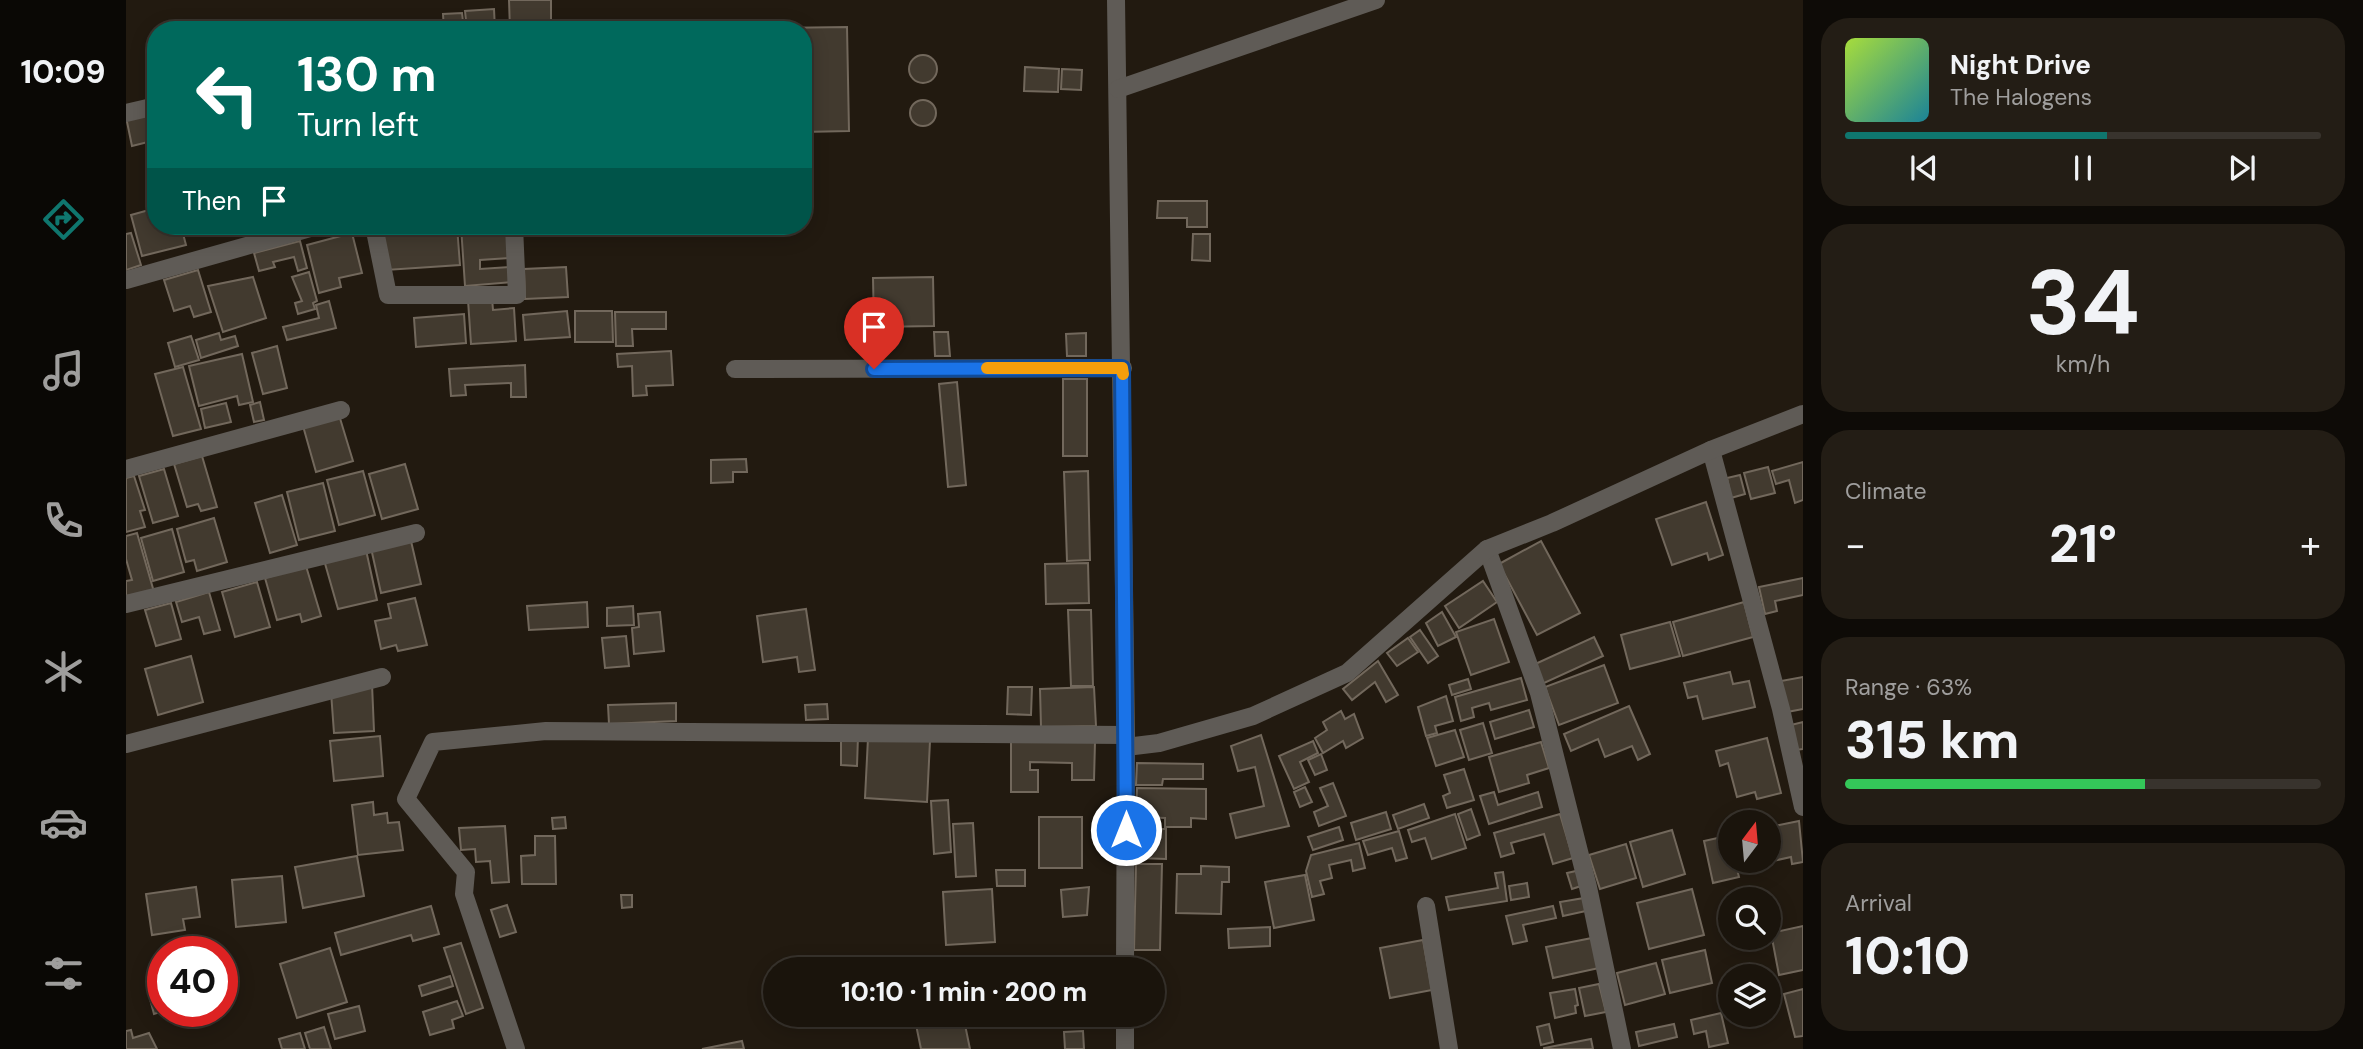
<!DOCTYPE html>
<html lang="en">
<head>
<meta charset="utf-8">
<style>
	:root { --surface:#1a140c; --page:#231d15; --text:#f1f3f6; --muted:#9f9e9d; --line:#38332d; --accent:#0f766e }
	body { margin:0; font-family:"DM Sans",sans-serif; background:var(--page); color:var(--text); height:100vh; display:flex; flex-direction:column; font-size:26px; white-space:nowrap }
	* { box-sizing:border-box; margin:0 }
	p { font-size:23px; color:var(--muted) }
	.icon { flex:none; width:38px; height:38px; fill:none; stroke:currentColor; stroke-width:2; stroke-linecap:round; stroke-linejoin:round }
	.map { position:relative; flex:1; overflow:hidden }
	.panel { display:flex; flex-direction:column; gap:18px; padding:18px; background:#0e0b07; width:560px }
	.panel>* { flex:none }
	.top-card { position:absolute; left:21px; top:21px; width:665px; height:214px; border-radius:28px; box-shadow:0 4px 18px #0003,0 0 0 2px var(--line); background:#00695c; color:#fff; overflow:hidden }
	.needle { width:46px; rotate:16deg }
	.tools { position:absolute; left:1592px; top:810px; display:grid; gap:14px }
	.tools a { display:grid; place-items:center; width:63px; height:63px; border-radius:50%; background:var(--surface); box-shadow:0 4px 18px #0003,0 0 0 2px var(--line); font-size:35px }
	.speed { position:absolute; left:21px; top:936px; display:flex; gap:14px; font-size:35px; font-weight:700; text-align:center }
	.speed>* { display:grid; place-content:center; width:91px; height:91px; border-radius:50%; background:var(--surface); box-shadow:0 4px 18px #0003,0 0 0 2px var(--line); line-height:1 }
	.speed .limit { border:10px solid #d22; background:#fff; color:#111 }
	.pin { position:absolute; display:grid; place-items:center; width:60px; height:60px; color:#fff; margin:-72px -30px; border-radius:50% 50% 50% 0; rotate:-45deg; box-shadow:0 0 7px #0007 }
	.pin .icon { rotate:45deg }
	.me { position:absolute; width:77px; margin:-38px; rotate:0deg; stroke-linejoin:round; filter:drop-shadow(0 0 5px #0008) }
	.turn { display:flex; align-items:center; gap:24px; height:147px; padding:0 35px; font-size:32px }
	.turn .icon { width:91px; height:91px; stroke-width:2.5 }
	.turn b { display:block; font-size:49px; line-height:60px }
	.then { display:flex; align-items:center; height:66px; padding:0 35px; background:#0003; gap:14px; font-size:26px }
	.big { font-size:52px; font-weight:800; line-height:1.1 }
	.panel .tile { flex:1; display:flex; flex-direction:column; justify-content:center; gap:10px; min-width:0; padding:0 24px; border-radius:28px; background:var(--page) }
	.panel .dial { align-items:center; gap:0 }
	.dial b { font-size:91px; line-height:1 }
	.song { display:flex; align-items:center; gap:21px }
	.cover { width:84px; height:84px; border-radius:10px; background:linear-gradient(135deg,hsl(80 70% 55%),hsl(190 70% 35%)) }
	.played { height:7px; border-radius:4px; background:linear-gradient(90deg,var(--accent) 55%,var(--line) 55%) }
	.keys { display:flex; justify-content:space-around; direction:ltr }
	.heat { display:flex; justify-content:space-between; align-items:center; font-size:38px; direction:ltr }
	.charge { height:10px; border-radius:5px; background:linear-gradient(90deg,#34c759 63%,var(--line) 0) }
	.trip { position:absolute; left:637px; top:957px; width:402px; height:70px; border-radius:35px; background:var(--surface); box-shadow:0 4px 18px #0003,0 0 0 2px var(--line); font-weight:800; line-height:70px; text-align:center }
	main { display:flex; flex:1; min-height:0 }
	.tabs { display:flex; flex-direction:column; width:126px; justify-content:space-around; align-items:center; background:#0a0805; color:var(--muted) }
	.tabs .icon { width:49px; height:49px }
	.tabs .selected { color:var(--accent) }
	.tabs b { font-size:32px; color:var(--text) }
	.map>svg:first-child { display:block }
	.building { fill:#423a2f; stroke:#72685c; stroke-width:2 }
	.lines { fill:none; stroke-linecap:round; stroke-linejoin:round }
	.minor { stroke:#5f5b56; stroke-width:18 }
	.route-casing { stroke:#114b97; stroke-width:18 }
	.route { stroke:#1a73e8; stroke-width:12 }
	.slow { stroke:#f59e0b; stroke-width:12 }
</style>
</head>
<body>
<main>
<nav class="tabs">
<b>10:09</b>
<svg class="icon selected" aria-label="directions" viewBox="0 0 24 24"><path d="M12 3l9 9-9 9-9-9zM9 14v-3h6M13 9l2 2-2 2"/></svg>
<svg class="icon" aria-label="music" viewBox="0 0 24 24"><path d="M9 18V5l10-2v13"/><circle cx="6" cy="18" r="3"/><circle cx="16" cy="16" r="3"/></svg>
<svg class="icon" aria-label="phone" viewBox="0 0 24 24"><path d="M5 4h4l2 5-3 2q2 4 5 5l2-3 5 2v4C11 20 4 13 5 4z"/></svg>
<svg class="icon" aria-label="climate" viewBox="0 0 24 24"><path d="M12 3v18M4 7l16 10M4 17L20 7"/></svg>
<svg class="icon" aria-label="car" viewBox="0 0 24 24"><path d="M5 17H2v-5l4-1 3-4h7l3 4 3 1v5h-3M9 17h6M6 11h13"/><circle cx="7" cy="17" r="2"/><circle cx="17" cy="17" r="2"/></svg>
<svg class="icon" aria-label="filters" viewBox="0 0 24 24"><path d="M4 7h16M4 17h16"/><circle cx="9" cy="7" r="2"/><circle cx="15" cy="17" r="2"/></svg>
</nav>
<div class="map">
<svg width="1677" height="1049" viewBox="0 0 1677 1049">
	<rect width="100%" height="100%" fill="#221a10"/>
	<g class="building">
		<polygon points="383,0 425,0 425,30 384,30"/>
		<polygon points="368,9 369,30 341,30 339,11"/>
		<polygon points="336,13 338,30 318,30 317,14"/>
		<polygon points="721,27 723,131 677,132 677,30 649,28"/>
		<circle cx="797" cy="69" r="14"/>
		<polygon points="899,67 933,69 932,92 898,91"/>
		<polygon points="936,69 956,70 955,90 935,89"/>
		<circle cx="797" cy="113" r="13"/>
		<polygon points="30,110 30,140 6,146 0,117"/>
		<polygon points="1032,201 1081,201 1081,227 1061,227 1061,218 1031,218"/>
		<polygon points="30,208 30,226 55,226 60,245 16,256 5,215"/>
		<polygon points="120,226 138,226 139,231 122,235"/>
		<polygon points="295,226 331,226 334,265 260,270 257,229"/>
		<polygon points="335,226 382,226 384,258 354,260 354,269 385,267 386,282 339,286"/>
		<polygon points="411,226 439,226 439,231 412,233"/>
		<polygon points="5,233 15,265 0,270 0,234"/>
		<polygon points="226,233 236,273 213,278 215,287 193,293 181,245"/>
		<polygon points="1067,234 1084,234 1084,261 1066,260"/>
		<polygon points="174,241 181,268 172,271 168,257 147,262 149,267 133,271 128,253"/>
		<polygon points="440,267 442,297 399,299 398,269"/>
		<polygon points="72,270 85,312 68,317 64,306 48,311 38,280"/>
		<polygon points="183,272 191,301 187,303 189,309 172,314 169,303 176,301 166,277"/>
		<polygon points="127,277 140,318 97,332 82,286"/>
		<polygon points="807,277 808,326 748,327 747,278"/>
		<polygon points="366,298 367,310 388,308 390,341 345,344 342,300"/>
		<polygon points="203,301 210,328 161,340 157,327 193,318 190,305"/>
		<polygon points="441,311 444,337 399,340 397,315"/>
		<polygon points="449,311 486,311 487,342 449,342"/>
		<polygon points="489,312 540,312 540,329 506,329 507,346 490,346"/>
		<polygon points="338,314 340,343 290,347 288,318"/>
		<polygon points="808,332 822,332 824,356 809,356"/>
		<polygon points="93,333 95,340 109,336 112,346 75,358 70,340"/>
		<polygon points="960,333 960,356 941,356 940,334"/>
		<polygon points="65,336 73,360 49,367 42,343"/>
		<polygon points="151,346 161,388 137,394 126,353"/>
		<polygon points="545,351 547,385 520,386 521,395 507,396 506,366 492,367 491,354"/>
		<polygon points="116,354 127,402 113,405 111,396 73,406 63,366"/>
		<polygon points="399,365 400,397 385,397 385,383 339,385 340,395 325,396 323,369"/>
		<polygon points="57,367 75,429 47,436 29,374"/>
		<rect x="937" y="379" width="24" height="77"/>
		<polygon points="831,382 840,485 822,487 813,384"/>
		<polygon points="134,402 138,420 128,422 124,405"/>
		<polygon points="100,403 105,422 79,428 75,409"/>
		<polygon points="213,415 227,461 190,472 177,426"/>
		<polygon points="76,456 91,507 75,511 72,504 61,507 48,464"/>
		<polygon points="620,459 621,472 607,472 607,482 585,483 585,460"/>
		<polygon points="1677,462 1677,500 1669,503 1663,480 1650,484 1646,471"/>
		<polygon points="279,464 292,509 256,519 243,474"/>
		<polygon points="1642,467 1649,493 1625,499 1618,473"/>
		<polygon points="38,469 52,516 27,523 13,476"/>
		<polygon points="237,471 249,515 213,525 201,480"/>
		<polygon points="962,471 964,560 941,561 938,472"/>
		<polygon points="1614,475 1619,494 1605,498 1601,478"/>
		<polygon points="8,476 19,510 14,511 19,527 0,532 0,478"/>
		<polygon points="197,483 209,531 173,540 161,492"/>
		<polygon points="156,495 171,545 144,553 129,503"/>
		<polygon points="1580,502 1597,555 1583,560 1581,553 1546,565 1530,519"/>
		<polygon points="88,518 101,562 71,571 68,560 60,562 51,529"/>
		<polygon points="46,529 58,572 27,581 15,538"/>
		<polygon points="11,533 28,592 0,596 0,581 6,580 0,559 0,536"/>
		<polygon points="285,541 295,584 255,593 245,548"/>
		<polygon points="1415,541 1454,613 1411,635 1373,564"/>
		<polygon points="240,550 251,600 212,609 198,560"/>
		<polygon points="962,563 963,603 920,604 919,564"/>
		<polygon points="180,566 195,616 176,622 174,614 151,620 139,578"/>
		<polygon points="1677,578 1677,595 1649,601 1651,611 1639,614 1633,587"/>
		<polygon points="1357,581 1371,602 1333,628 1319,606"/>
		<polygon points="131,582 144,627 109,637 96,592"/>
		<polygon points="83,592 94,630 78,634 73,617 56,622 50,602"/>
		<polygon points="289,598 301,645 272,651 270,645 255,649 249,621 265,618 262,604"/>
		<polygon points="461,602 462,627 403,630 401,606"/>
		<polygon points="1618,602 1627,637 1557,656 1547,622"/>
		<polygon points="45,603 55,639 30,646 19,610"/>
		<polygon points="507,606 508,625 481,626 481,608"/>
		<polygon points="680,609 689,670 673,672 671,657 637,662 631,616"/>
		<polygon points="942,610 965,610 967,686 945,686"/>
		<polygon points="534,612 538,651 508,654 506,628 513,627 512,614"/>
		<polygon points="1316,612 1330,637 1312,646 1300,623"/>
		<polygon points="1368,619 1383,662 1345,675 1330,632"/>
		<polygon points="1544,622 1554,656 1504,669 1495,635"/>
		<polygon points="1294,630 1312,656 1302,663 1284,637"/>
		<polygon points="500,636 503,666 479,668 476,638"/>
		<polygon points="1468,637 1477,656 1416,684 1407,665"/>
		<polygon points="1282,638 1292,652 1271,666 1261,653"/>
		<polygon points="65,656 77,702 32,715 19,669"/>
		<polygon points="1252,661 1272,695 1260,702 1249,682 1226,700 1217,689"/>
		<polygon points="1478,665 1492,703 1433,725 1419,687"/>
		<polygon points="1604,672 1607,684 1623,681 1629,707 1577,719 1571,696 1562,698 1558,683"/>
		<polygon points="1677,677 1677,709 1661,712 1655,681"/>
		<polygon points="1395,678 1401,700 1365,710 1363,703 1346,708 1348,717 1335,721 1329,697"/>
		<polygon points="1342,679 1345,689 1326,695 1323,685"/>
		<polygon points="246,684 248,731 208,733 205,692"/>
		<polygon points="882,687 906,687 905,715 881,714"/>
		<polygon points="968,687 970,726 915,727 914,689"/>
		<polygon points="1320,696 1327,721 1309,726 1311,733 1300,736 1292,707"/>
		<polygon points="550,703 550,721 483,724 482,705"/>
		<polygon points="701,704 702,719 680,720 679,705"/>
		<polygon points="1503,706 1524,754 1512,760 1506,746 1479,757 1472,739 1445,751 1438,734"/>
		<polygon points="1403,710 1408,727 1369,739 1364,722"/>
		<polygon points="1215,711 1219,719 1228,714 1237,738 1220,748 1217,741 1197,753 1189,738 1201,730 1197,722"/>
		<polygon points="1677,722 1677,749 1670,750 1665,725"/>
		<polygon points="1357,723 1366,753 1343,760 1334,730"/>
		<polygon points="1329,730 1338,757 1310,766 1301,738"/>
		<polygon points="715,735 732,736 731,766 715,765"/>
		<polygon points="1135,735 1163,826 1110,838 1104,814 1138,806 1129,767 1112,771 1105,746"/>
		<polygon points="254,736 257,776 208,781 204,741"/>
		<polygon points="742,738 804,741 801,802 739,798"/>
		<polygon points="1641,738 1655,793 1631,799 1629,792 1611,797 1602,763 1594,766 1590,751"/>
		<polygon points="1187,741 1192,753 1174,762 1183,782 1168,789 1153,756"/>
		<polygon points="885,742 969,742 968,780 946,780 946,763 904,762 904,770 912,770 912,792 885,792"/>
		<polygon points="1415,742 1423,768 1401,775 1403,783 1373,792 1363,757"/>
		<polygon points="1195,754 1201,770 1189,775 1182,760"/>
		<polygon points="1011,763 1077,764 1077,779 1037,779 1036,785 1010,785"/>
		<polygon points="1338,769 1348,800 1321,808 1317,796 1324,793 1318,775"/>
		<polygon points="1207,783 1220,816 1193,826 1188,812 1202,806 1194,788"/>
		<polygon points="1179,787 1186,802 1174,807 1168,792"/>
		<polygon points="1011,788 1080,789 1080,819 1065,818 1065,827 1039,827 1039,818 1010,817"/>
		<polygon points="1368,792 1372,805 1412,792 1416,807 1363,824 1354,796"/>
		<polygon points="822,800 825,852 808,854 805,801"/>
		<polygon points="247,802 248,815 261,813 262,823 273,822 277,850 232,855 226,805"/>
		<polygon points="1298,804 1303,818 1272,829 1267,815"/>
		<polygon points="1345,809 1354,835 1341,840 1332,814"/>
		<polygon points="1260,812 1265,829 1230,840 1225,823"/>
		<polygon points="1329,814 1340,848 1306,859 1299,838 1286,842 1282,830"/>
		<polygon points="1434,814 1447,858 1427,864 1418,834 1385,843 1388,853 1375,857 1368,833"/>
		<polygon points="439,817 440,828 427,829 426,818"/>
		<rect x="913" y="817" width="43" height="51"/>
		<polygon points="1673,821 1677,862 1666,864 1665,857 1611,869 1613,877 1587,883 1578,841 1605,835 1605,861 1643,861 1643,827"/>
		<polygon points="847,823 850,876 830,877 827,824"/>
		<polygon points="379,826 383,882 366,883 364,861 350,862 349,849 335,850 333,828"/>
		<polygon points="1213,827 1217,840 1187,850 1182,837"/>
		<polygon points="1012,829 1040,829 1040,859 1012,858"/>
		<polygon points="1546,830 1559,874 1517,887 1504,842"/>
		<polygon points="1273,831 1281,858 1270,861 1266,848 1242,855 1237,841"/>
		<polygon points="409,836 429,836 430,884 396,884 395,856 409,855"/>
		<polygon points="1233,843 1239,868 1227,871 1225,860 1203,865 1206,878 1194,881 1198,894 1186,897 1180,871 1185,855"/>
		<polygon points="1500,844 1510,878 1474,889 1463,855"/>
		<polygon points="231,856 238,896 177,908 169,867"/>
		<polygon points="1010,864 1036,864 1034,950 1008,950"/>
		<polygon points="1075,866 1103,867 1103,882 1096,882 1095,914 1050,913 1051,874 1075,874"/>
		<polygon points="870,870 899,870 899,886 871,886"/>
		<polygon points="1450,871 1455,886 1446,889 1441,873"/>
		<polygon points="1377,872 1381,901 1323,910 1320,897 1372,888 1369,873"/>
		<polygon points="1179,875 1188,920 1148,928 1139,882"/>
		<polygon points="156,876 160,922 110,927 106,880"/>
		<polygon points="1401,883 1403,897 1385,900 1383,886"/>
		<polygon points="70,887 74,917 57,919 59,930 26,935 20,894"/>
		<polygon points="963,887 961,915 937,917 935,890"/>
		<polygon points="866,889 869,942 820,945 817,892"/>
		<polygon points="1566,889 1578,935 1523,949 1511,903"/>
		<polygon points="495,895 506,895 506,907 496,908"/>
		<polygon points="1458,898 1460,911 1437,916 1434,902"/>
		<polygon points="381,905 390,932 374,937 365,910"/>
		<polygon points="305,906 313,934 287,941 285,935 215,955 209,933"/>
		<polygon points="1427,906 1430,918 1397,925 1401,941 1387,944 1380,916"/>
		<polygon points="1677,926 1677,970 1653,975 1645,933"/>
		<polygon points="1144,927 1144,946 1103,948 1102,929"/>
		<polygon points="1466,938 1473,968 1427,978 1420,947"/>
		<polygon points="1297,940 1306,990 1264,998 1254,948"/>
		<polygon points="335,943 357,1008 340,1014 318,948"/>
		<polygon points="204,948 221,1002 171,1018 154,964"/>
		<polygon points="1579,950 1586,983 1544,993 1536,960"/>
		<polygon points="1530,963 1539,994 1499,1005 1491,973"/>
		<polygon points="324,976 327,986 296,996 293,986"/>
		<polygon points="1473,984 1480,1012 1459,1016 1453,988"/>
		<polygon points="1449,989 1452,1005 1449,1006 1450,1013 1429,1018 1424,993"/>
		<polygon points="1677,989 1677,1036 1669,1037 1658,994"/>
		<polygon points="37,996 37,1011 28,1014 24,999"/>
		<polygon points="331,1001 337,1016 326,1020 328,1028 304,1035 297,1012"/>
		<polygon points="233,1006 239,1031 209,1039 202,1014"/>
		<polygon points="1595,1013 1602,1043 1583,1047 1580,1031 1568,1034 1565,1020"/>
		<polygon points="788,1015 837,1015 844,1049 795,1049"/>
		<polygon points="864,1015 906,1015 865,1019"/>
		<polygon points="1423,1024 1427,1042 1415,1045 1411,1027"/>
		<polygon points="1548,1024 1551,1037 1513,1046 1510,1032"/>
		<polygon points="198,1027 205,1049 184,1049 179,1033"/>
		<polygon points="5,1030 7,1038 23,1033 31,1049 0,1049 0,1031"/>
		<polygon points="957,1031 958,1049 939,1049 938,1032"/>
		<polygon points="174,1033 179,1049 156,1049 153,1039"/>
		<polygon points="1465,1039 1467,1049 1418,1049 1418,1048"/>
		<polygon points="616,1041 618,1049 576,1049"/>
	</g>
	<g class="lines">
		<g class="minor">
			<polyline points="990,0 1000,735 999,970"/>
			<polyline points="992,89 1250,0"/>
			<polyline points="0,113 30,106"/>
			<polyline points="248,226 262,295 391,295 388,226"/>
			<polyline points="0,280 191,226"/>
			<polyline points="609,369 997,368"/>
			<polyline points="1585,450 1655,709 1677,807"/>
			<polyline points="0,469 215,410"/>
			<polyline points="1361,549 1413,693 1462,887 1496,1049"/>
			<polyline points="0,604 290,533"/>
			<polyline points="0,744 256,677"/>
			<polyline points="1000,747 1033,743 1127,716 1221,673 1361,549 1426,523 1585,450 1677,414"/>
			<polyline points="1300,906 1323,1049"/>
			<polyline points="390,1049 338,894 340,872 280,799 307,742 420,731 1000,735"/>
			<polyline points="999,1049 999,1015"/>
		</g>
	</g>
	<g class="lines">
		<defs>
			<polyline id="route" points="748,369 996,368 1000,830"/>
		</defs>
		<use href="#route" class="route-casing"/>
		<use href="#route" class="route"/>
		<polyline class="slow" points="861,368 996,368 997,374"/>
	</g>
</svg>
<div class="tools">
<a><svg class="needle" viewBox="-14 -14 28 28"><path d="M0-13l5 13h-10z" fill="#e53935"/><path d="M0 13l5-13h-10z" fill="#9f9e9d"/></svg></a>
<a><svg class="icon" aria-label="search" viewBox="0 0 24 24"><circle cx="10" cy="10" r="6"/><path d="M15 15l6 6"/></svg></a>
<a><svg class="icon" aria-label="layers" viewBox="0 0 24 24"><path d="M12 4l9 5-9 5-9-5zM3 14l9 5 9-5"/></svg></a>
</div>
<div class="speed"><div class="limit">40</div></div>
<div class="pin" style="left:748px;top:369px;background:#d93025"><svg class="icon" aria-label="arrive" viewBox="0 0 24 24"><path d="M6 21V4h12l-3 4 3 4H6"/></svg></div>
<svg class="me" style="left:1000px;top:830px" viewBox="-20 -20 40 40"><circle r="17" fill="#1a73e8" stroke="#fff" stroke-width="3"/><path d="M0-11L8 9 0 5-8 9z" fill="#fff"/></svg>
<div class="trip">10:10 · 1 min · 200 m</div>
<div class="top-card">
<div class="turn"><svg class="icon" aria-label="left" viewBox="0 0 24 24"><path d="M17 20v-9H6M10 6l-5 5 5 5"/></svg><div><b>130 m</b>Turn left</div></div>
<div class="then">Then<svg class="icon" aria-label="arrive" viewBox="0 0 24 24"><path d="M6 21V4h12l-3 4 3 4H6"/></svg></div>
</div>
</div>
<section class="panel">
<div class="tile">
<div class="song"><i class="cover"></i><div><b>Night Drive</b><p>The Halogens</p></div></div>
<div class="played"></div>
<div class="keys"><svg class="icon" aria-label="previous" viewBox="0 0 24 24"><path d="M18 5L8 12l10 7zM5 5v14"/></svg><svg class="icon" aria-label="pause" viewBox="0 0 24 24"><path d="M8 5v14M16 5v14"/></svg><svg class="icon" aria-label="next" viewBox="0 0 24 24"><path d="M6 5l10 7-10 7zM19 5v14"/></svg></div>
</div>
<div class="tile dial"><b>34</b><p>km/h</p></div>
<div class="tile"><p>Climate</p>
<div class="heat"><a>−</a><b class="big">21°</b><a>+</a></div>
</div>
<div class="tile"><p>Range · 63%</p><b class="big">315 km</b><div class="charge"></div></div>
<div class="tile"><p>Arrival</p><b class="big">10:10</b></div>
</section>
</main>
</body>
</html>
